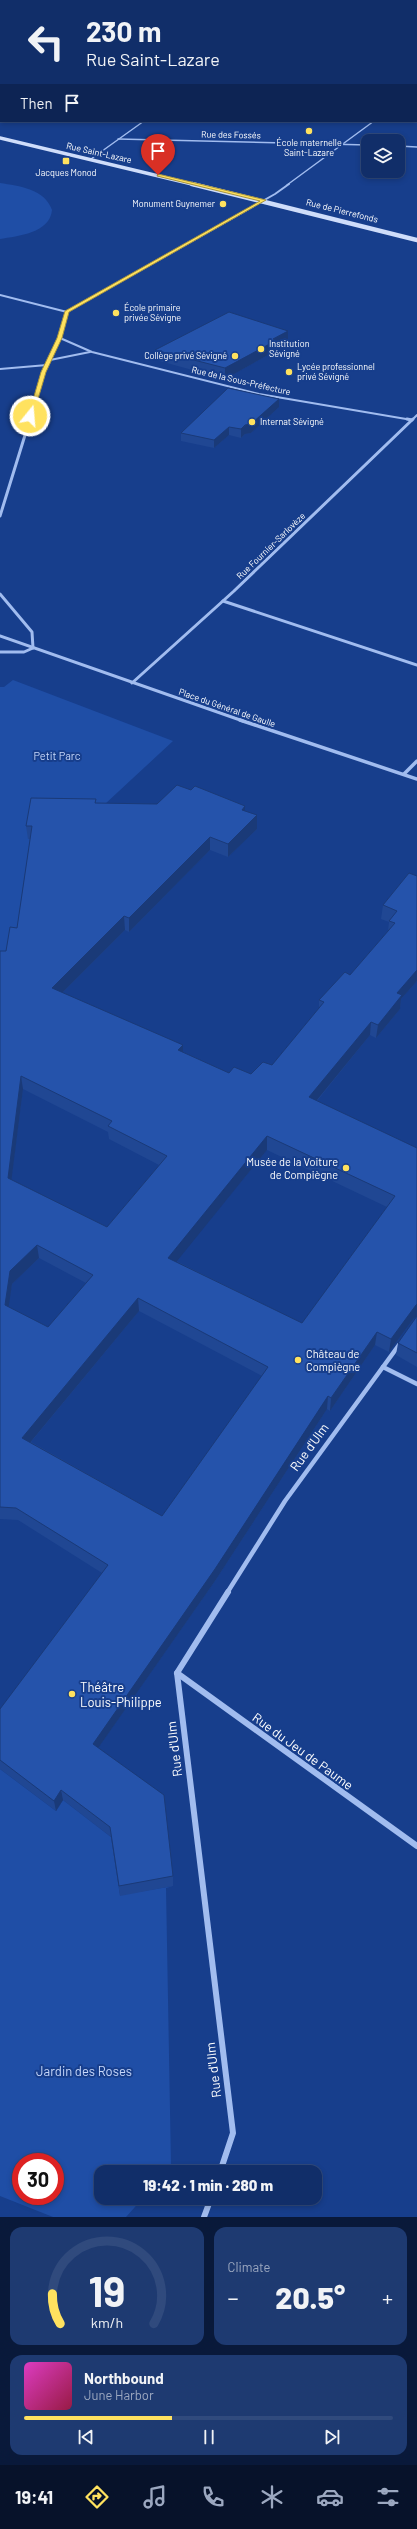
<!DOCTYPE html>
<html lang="en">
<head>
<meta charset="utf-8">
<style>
	:root { --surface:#112e69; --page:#1e3a71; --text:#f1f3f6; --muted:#9ca8c0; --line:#304a7d; --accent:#ffe25f }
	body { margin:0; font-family:Barlow,sans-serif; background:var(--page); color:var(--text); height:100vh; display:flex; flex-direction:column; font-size:15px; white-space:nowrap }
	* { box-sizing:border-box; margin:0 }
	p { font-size:13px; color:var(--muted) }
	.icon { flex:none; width:22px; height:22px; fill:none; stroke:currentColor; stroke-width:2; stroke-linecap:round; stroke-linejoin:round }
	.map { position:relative; height:2217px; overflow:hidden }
	.details { display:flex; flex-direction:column; gap:10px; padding:10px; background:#09193a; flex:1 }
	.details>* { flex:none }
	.hud { position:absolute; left:0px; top:0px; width:417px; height:122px; box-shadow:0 2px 6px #0003,0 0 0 1px var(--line); background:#112e69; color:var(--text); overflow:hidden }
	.fabs { position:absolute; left:361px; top:134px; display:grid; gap:8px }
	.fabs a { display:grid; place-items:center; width:44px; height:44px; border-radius:8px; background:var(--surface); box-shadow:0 2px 6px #0003,0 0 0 1px var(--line); font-size:20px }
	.speed { position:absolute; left:12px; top:2153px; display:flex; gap:8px; font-size:20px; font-weight:700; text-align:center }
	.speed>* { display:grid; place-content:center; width:52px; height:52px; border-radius:50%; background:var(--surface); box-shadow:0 2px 6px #0003,0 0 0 1px var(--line); line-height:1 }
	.speed .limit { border:6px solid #d22; background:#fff; color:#111 }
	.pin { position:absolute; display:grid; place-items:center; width:34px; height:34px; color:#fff; margin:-41px -17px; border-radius:50% 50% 50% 0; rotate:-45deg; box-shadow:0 0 4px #0007 }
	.pin .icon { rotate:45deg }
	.me { position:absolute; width:44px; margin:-22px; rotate:17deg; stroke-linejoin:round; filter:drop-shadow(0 0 3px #0008) }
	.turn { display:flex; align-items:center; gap:14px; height:84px; padding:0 20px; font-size:18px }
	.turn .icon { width:52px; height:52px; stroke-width:2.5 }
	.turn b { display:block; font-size:28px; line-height:34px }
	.then { display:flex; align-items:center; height:38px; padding:0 20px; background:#0003; gap:8px; font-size:15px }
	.big { font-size:30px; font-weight:800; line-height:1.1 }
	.details .widget { flex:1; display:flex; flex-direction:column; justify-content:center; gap:6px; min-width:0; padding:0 14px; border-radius:12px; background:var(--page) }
	.details .dial { align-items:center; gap:0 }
	.dial svg { height:104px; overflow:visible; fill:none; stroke:var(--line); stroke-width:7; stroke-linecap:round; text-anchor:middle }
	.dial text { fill:var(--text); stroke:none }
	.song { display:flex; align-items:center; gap:12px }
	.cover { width:48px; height:48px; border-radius:6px; background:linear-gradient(135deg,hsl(310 70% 55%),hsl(340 70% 35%)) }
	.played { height:4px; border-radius:2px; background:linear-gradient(90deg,var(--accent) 40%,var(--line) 40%) }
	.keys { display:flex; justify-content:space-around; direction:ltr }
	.heat { display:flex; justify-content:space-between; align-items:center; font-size:22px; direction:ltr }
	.details .tiles { flex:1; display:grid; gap:10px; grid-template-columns:1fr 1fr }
	.widget:last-child { grid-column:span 2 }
	.trip { position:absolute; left:94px; top:2165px; width:228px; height:40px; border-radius:12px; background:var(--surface); box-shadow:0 2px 6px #0003,0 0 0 1px var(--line); font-weight:800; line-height:40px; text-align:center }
	.tab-bar { display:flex; height:64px; justify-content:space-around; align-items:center; background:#07122a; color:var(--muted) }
	.tab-bar .icon { width:28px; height:28px }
	.tab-bar .active { color:var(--accent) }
	.tab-bar b { font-size:18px; color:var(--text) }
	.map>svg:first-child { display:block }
	.green { fill:#1f4ea6; fill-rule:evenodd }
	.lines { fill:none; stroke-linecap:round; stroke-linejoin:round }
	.street-far5 { stroke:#a1bcef; stroke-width:1.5 }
	.street-far4 { stroke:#a1bcef; stroke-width:2 }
	.street-far3 { stroke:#a1bcef; stroke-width:3 }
	.street-far2 { stroke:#a1bcef; stroke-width:3.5 }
	.street-far1 { stroke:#a1bcef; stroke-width:4.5 }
	.street { stroke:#a1bcef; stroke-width:6 }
	.secondary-far1 { stroke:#cfddfa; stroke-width:3.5 }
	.secondary { stroke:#cfddfa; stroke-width:4.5 }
	.wall { fill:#204793; fill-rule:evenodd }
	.shaded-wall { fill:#1a3a78 }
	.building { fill:#2553ab; stroke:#1a3a78; fill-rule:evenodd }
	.route { fill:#ffe25f; stroke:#a6933e }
	.poi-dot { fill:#ffe25f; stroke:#173e8c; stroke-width:1.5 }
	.labels { text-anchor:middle; stroke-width:4; stroke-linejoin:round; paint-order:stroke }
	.far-street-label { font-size:9px; fill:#fff; stroke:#173e8c }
	.far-poi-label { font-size:9px; fill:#fff; stroke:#173e8c; text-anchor:start }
	.park-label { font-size:11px; fill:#c8d9fb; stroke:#173e8c }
	.poi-label { font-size:11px; fill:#fff; stroke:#173e8c; text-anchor:end }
	.near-street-label { font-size:13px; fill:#fff; stroke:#173e8c }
	.near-poi-label { font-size:13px; fill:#fff; stroke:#173e8c; text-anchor:start }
	.near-park-label { font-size:13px; fill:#c8d9fb; stroke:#173e8c }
</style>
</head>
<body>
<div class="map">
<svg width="417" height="2217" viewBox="0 0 417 2217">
	<rect width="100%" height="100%" fill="#173e8c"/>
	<g class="green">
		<path d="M0,183C19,186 45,189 52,210C50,233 18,236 0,239Z"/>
		<polygon points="13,680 173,741 105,804 28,839 33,839 18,941 0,965 0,687 4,687"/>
		<path d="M0,1769L56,1811L63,1800L111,1837L120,1895L173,1886L166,1888L171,2166L166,2172H101V2198H143L126,2217H53L0,2196ZM21,2162H55V2196H21Z"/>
	</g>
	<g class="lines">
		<g class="street-far5">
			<polyline points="2,0 9,1"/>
			<polyline points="162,0 170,1"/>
			<polyline points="324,1 326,0"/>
			<polyline points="118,139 368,145"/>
			<polyline points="398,146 417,147"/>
			<polyline points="91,159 144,121"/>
			<polyline points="287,185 374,121"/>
		</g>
		<g class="street-far4">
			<polyline points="0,295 67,312"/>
			<polyline points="60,338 92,352 259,394 412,420"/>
			<polyline points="50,360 90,352"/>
			<polyline points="0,369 47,365"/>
			<polyline points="29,420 44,372 60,338 67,312 275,194 289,184"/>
			<polyline points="412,420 417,415"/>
		</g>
		<g class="street-far3">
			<polyline points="407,419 412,420"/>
			<polyline points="0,516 30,419"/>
			<polyline points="0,594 32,632 33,648"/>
			<polyline points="223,601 417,665"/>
			<polyline points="0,636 243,721"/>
			<polyline points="0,652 24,652 33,648"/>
			<polyline points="132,683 234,591 413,419"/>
		</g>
		<g class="street-far2">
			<polyline points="240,720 417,779"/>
			<polyline points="404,774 417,761"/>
		</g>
		<g class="street-far1">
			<polyline points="383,1367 417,1384"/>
			<polyline points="227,1593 285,1501 399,1345"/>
		</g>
		<g class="street">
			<polyline points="177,1673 417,1846"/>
			<polyline points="220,2172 233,2133 177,1673 228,1592"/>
			<polyline points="204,2217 211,2198"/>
		</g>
		<polyline class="secondary-far1" points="0,138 196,185"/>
		<polyline class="secondary" points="192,184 417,240"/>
	</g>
	<g class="wall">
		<polygon points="288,331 288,341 277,347 277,350 225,379 156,360 155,350"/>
		<polygon points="279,407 251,433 245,434 241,438 229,435 214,448 181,441 181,433"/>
		<path d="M96,803L245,811L257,829L228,857L210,850L129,932L125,930L62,993L183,1045V1052L229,1073L251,1074L272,1065L319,1008V1000L350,975L388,931L389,922L381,919L383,905L417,876V981L401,999L400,1009L376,1038L370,1035L317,1101L417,1148V1367L396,1355L398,1343L417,1317L414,1318L389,1352L375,1345L330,1411L327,1409L215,1581L98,1748L173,1876V1886L120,1896L111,1837L63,1800L56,1811L0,1769V1709L102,1573L18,1520L0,1519V951H6L17,928L30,839H28L26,826ZM23,1089L108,1132L109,1139L159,1165L107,1227L11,1180ZM267,1150L387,1207L302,1323L176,1261ZM39,1258L86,1283L48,1327L8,1307L12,1284ZM139,1311L262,1376L162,1516L31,1442Z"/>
	</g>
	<g class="shaded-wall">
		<polygon points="91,0 106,0 104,1 89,1"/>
		<polygon points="288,331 288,341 277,347 277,350 225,379 225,368 273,339"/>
		<polygon points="279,399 279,407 251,433 245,434 241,438 241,429"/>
		<polygon points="229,427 229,435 214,448 214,440"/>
		<polygon points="245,806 245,819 242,810"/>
		<polygon points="257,815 257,829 228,857 228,844"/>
		<polygon points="210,837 210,850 129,932 129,918"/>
		<polygon points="124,916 125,930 53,1002 52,988"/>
		<polygon points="417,970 417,981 401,999 400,1009 376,1038 378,1025 397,993"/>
		<polygon points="371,1022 370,1035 308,1111 309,1097"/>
		<polygon points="183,1045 183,1058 178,1050"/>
		<polygon points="21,1076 23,1089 10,1191 8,1178"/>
		<polygon points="267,1136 267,1150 169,1271 168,1258"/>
		<polygon points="37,1245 39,1258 12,1284 7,1318 5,1305 10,1271"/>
		<polygon points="138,1298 139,1311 24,1450 22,1438"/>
		<polygon points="417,1304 417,1317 414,1318 389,1352 391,1339 416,1305"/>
		<polygon points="377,1332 375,1345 330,1411 331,1398"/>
		<polygon points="328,1396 327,1409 215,1581 94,1754 93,1744"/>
		<polygon points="61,1790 63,1800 56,1811 54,1801"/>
	</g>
	<g class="building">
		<polygon points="27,0 91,0 89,1 25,1"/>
		<polygon points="229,312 288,331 273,339 277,340 225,368 155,350"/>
		<polygon points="228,388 279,399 251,424 245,425 241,429 229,427 214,440 181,433"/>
		<path d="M177,785L191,790L195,786L245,806L242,810L257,815L228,844L210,837L129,918L124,916L52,988L183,1045L178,1050L229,1073L234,1067L251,1074L263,1062L272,1065L324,1002L319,1000L345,972L350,975L395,923L389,921L397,911L383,905L409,873L417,876V970L397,993L402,995L378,1025L371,1022L309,1097L417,1148V1304L416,1305L391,1339L377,1332L331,1398L328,1396L215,1569L93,1744L164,1795L173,1876L119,1886L110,1827L61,1790L54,1801L0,1760V1709L108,1565L16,1508L0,1507V951H6L10,927L17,928L32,826H26L31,798L96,799L95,803L157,804ZM21,1076L112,1121L108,1126L167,1156L107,1227L8,1178ZM267,1136L395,1196L302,1323L168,1258ZM37,1245L93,1275L48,1327L5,1305L10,1271ZM138,1298L268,1367L162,1516L22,1438Z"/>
		<polygon points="417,1316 417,1353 398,1343"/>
	</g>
	<polygon class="route" points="158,174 266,200 69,312 62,338 46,372 33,416 28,417 41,372 57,338 65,311 260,201 157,176"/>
	<g class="poi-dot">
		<circle cx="309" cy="131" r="4"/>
		<rect x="62" y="157" width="8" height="8" rx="2"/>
		<circle cx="223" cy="204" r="4"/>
		<circle cx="116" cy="313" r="4"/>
		<circle cx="261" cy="349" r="4"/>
		<circle cx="235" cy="356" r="4"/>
		<circle cx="289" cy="372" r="4"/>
		<circle cx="252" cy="422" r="4"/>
		<circle cx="346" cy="1168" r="4"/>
		<circle cx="298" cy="1360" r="4"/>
		<circle cx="72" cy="1694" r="4"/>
	</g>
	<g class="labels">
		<g class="far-street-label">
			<text transform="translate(231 135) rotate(1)" y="3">Rue des Fossés</text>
			<text transform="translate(99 153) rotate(13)" y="3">Rue Saint-Lazare</text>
			<text transform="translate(342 211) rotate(14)" y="3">Rue de Pierrefonds</text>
			<text transform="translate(241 381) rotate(13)" y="3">Rue de la Sous-Préfecture</text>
			<text transform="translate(271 546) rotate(-44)" y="3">Rue Fournier-Sarlovèze</text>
			<text transform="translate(227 708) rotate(19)" y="3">Place du Général de Gaulle</text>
		</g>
		<g class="far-poi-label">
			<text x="309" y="146" text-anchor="middle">École maternelle<tspan x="309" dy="10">Saint-Lazare</tspan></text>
			<text x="66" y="176" text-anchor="middle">Jacques Monod</text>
			<text x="215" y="207" text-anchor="end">Monument Guynemer</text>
			<text x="124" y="311">École primaire<tspan x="124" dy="10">privée Sévigne</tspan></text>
			<text x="269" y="347">Institution<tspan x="269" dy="10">Sévigné</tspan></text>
			<text x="227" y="359" text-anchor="end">Collège privé Sévigné</text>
			<text x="297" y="370">Lycée professionnel<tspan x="297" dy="10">privé Sévigné</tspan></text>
			<text x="260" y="425">Internat Sévigné</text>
		</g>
		<g class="park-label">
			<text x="57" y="760">Petit Parc</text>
		</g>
		<g class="poi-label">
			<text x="338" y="1166">Musée de la Voiture<tspan x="338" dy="13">de Compiègne</tspan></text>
			<text x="306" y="1358" text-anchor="start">Château de<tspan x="306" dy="13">Compiègne</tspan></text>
		</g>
		<g class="near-street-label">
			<text transform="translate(309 1447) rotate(-54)" y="5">Rue d'Ulm</text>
			<text transform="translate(174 1749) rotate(-97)" y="5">Rue d'Ulm</text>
			<text transform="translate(303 1751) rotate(36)" y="5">Rue du Jeu de Paume</text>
			<text transform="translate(213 2070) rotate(-97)" y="5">Rue d'Ulm</text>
		</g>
		<g class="near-poi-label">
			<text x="80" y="1692">Théâtre<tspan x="80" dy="15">Louis-Philippe</tspan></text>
		</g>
		<g class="near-park-label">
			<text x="84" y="2076">Jardin des Roses</text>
		</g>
	</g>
</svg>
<div class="fabs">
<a><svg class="icon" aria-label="layers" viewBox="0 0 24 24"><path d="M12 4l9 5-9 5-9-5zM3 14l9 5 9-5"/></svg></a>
</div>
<div class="speed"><div class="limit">30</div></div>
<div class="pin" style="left:158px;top:175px;background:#d93025"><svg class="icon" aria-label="arrive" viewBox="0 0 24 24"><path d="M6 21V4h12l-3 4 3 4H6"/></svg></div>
<svg class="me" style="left:30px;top:416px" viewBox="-20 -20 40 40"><circle r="17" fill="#ffe25f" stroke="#fff" stroke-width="3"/><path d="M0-11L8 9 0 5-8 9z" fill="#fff"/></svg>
<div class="trip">19:42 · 1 min · 280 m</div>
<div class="hud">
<div class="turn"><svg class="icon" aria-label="left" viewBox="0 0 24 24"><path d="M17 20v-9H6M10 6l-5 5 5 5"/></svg><div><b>230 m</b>Rue Saint-Lazare</div></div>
<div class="then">Then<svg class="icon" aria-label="arrive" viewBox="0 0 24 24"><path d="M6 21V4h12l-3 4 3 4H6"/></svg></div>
</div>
</div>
<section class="details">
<div class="tiles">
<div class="widget dial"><svg viewBox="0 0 100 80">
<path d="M14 69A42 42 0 1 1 86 69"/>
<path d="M14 69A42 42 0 0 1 8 46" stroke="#ffe25f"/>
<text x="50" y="56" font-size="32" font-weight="700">19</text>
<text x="50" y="72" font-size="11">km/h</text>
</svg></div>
<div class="widget"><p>Climate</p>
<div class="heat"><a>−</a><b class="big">20.5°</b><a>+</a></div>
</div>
<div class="widget">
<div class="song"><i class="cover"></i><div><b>Northbound</b><p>June Harbor</p></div></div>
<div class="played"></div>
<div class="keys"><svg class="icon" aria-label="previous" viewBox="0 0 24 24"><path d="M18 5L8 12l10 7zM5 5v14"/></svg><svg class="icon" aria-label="pause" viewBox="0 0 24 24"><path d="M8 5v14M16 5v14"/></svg><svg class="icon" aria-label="next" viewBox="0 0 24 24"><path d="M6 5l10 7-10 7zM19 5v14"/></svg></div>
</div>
</div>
</section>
<nav class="tab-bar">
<b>19:41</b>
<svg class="icon active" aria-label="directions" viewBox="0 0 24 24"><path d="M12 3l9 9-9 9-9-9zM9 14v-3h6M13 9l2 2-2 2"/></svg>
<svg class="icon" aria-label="music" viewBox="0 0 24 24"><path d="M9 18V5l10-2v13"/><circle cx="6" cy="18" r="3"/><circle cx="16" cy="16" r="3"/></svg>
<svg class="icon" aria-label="phone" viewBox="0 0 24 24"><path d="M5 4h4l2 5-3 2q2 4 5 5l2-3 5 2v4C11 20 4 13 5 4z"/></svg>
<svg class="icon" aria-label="climate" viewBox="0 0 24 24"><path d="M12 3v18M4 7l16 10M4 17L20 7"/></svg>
<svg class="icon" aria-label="car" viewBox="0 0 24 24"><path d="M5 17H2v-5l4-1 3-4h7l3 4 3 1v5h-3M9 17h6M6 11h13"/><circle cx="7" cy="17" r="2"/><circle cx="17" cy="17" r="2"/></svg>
<svg class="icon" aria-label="filters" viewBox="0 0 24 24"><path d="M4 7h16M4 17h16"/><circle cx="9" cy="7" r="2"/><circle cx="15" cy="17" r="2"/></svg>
</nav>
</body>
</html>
